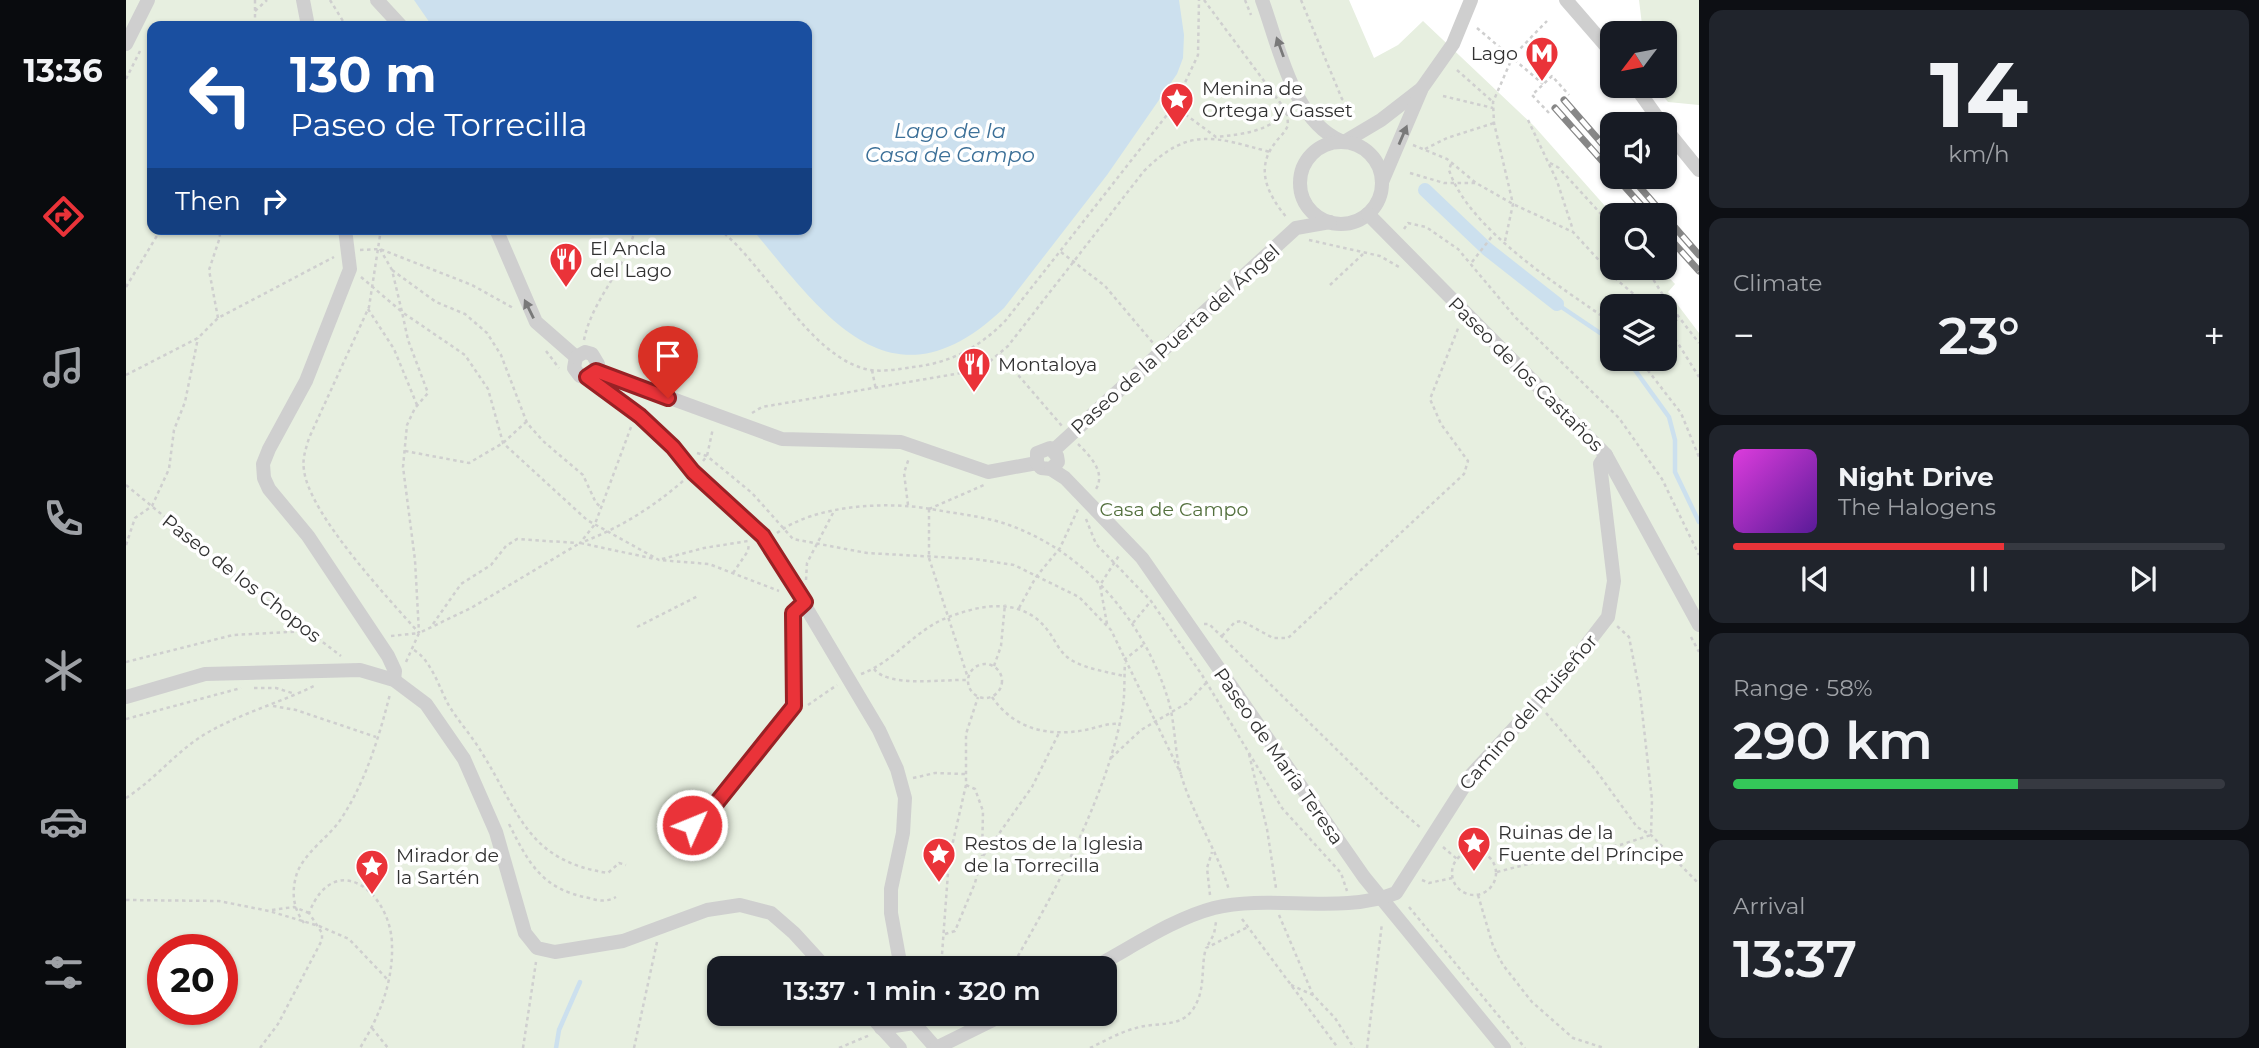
<!DOCTYPE html>
<html lang="en">
<head>
<meta charset="utf-8">
<style>
	:root { --surface:#171b24; --page:#20242c; --text:#f1f3f6; --muted:#9ea1a6; --line:#363941; --accent:#ea3339 }
	body { margin:0; font-family:Montserrat,sans-serif; background:var(--page); color:var(--text); height:100vh; display:flex; flex-direction:column; font-size:26px; white-space:nowrap }
	* { box-sizing:border-box; margin:0 }
	p { font-size:23px; color:var(--muted) }
	.icon { flex:none; width:38px; height:38px; fill:none; stroke:currentColor; stroke-width:2; stroke-linecap:round; stroke-linejoin:round }
	.map { position:relative; flex:1; overflow:hidden }
	.details { display:flex; flex-direction:column; gap:10px; padding:10px; background:#0d0f14; width:560px }
	.details>* { flex:none }
	.hud { position:absolute; left:21px; top:21px; width:665px; height:214px; border-radius:14px; box-shadow:0 2px 5px #0004; background:#1a4fa0; color:#fff; overflow:hidden }
	.needle { width:46px; rotate:238deg }
	.fabs { position:absolute; left:1474px; top:21px; display:grid; gap:14px }
	.fabs a { display:grid; place-items:center; width:77px; height:77px; border-radius:14px; background:var(--surface); box-shadow:0 2px 5px #0004; font-size:35px }
	.speed { position:absolute; left:21px; top:934px; display:flex; gap:14px; font-size:35px; font-weight:700; text-align:center }
	.speed>* { display:grid; place-content:center; width:91px; height:91px; border-radius:50%; background:var(--surface); box-shadow:0 2px 5px #0004; line-height:1 }
	.speed .limit { border:10px solid #d22; background:#fff; color:#111 }
	.pin { position:absolute; display:grid; place-items:center; width:60px; height:60px; color:#fff; margin:-72px -30px; border-radius:50% 50% 50% 0; rotate:-45deg; box-shadow:0 0 7px #0007 }
	.pin .icon { rotate:45deg }
	.me { position:absolute; width:77px; margin:-38px; rotate:46deg; stroke-linejoin:round; filter:drop-shadow(0 0 5px #0008) }
	.turn { display:flex; align-items:center; gap:24px; height:147px; padding:0 28px; font-size:32px }
	.turn .icon { width:91px; height:91px; stroke-width:2.5 }
	.turn b { display:block; font-size:49px; line-height:60px }
	.then { display:flex; align-items:center; height:66px; padding:0 28px; background:#0003; gap:14px; font-size:26px }
	.big { font-size:52px; font-weight:600; line-height:1.1 }
	.details .widget { flex:1; display:flex; flex-direction:column; justify-content:center; gap:10px; min-width:0; padding:0 24px; border-radius:14px; background:var(--page) }
	.details .dial { align-items:center; gap:0 }
	.dial b { font-size:91px; line-height:1 }
	.song { display:flex; align-items:center; gap:21px }
	.cover { width:84px; height:84px; border-radius:10px; background:linear-gradient(135deg,hsl(300 70% 55%),hsl(270 70% 35%)) }
	.played { height:7px; border-radius:4px; background:linear-gradient(90deg,var(--accent) 55%,var(--line) 55%) }
	.keys { display:flex; justify-content:space-around; direction:ltr }
	.heat { display:flex; justify-content:space-between; align-items:center; font-size:38px; direction:ltr }
	.charge { height:10px; border-radius:5px; background:linear-gradient(90deg,#34c759 58%,var(--line) 0) }
	.trip { position:absolute; left:581px; top:956px; width:410px; height:70px; border-radius:14px; background:var(--surface); box-shadow:0 2px 5px #0004; font-weight:600; line-height:70px; text-align:center }
	main { display:flex; flex:1; min-height:0 }
	.tabs { display:flex; flex-direction:column; width:126px; justify-content:space-around; align-items:center; background:#090b0e; color:var(--muted) }
	.tabs .icon { width:49px; height:49px }
	.tabs .on { color:var(--accent) }
	.tabs b { font-size:32px; color:var(--text) }
	.map>svg:first-child { display:block }
	.green { fill:#e7efe0; fill-rule:evenodd }
	.water { fill:#cce0ee }
	.lines { fill:none; stroke-linecap:round; stroke-linejoin:round }
	.stream { stroke:#cce0ee; stroke-width:4.5 }
	.canal { stroke:#cce0ee; stroke-width:14 }
	.path { stroke:#cfcfcf; stroke-width:2.5; stroke-dasharray:3.5 3.5; stroke-linecap:butt }
	.minor { stroke:#cfcfcf; stroke-width:14 }
	.rail-casing { stroke:#878787; stroke-width:7 }
	.rail { stroke:#fff; stroke-width:4.5; stroke-dasharray:13; stroke-linecap:butt }
	.oneway { fill:#797979 }
	.route-casing { stroke:#982125; stroke-width:18 }
	.route { stroke:#ea3339; stroke-width:12 }
	.labels { text-anchor:middle; stroke-width:7; stroke-linejoin:round; paint-order:stroke }
	.poi-label { font-size:19px; fill:#323232; stroke:#fff; text-anchor:start }
	.street-label { font-size:19px; fill:#323232; stroke:#fff }
	.park-label { font-size:19px; fill:#53703d; stroke:#fff }
	.water-label { font-size:21px; font-style:italic; fill:#3c7098; stroke:#fff }
</style>
</head>
<body>
<main>
<nav class="tabs">
<b>13:36</b>
<svg class="icon on" aria-label="directions" viewBox="0 0 24 24"><path d="M12 3l9 9-9 9-9-9zM9 14v-3h6M13 9l2 2-2 2"/></svg>
<svg class="icon" aria-label="music" viewBox="0 0 24 24"><path d="M9 18V5l10-2v13"/><circle cx="6" cy="18" r="3"/><circle cx="16" cy="16" r="3"/></svg>
<svg class="icon" aria-label="phone" viewBox="0 0 24 24"><path d="M5 4h4l2 5-3 2q2 4 5 5l2-3 5 2v4C11 20 4 13 5 4z"/></svg>
<svg class="icon" aria-label="climate" viewBox="0 0 24 24"><path d="M12 3v18M4 7l16 10M4 17L20 7"/></svg>
<svg class="icon" aria-label="car" viewBox="0 0 24 24"><path d="M5 17H2v-5l4-1 3-4h7l3 4 3 1v5h-3M9 17h6M6 11h13"/><circle cx="7" cy="17" r="2"/><circle cx="17" cy="17" r="2"/></svg>
<svg class="icon" aria-label="filters" viewBox="0 0 24 24"><path d="M4 7h16M4 17h16"/><circle cx="9" cy="7" r="2"/><circle cx="15" cy="17" r="2"/></svg>
</nav>
<div class="map">
<svg width="1573" height="1048" viewBox="0 0 1573 1048">
	<rect width="100%" height="100%" fill="#fff"/>
	<g class="green">
		<path d="M0,0H1223L1248,58L1272,45L1297,21L1408,126L1487,215L1486,268H1534L1549,284L1542,292L1573,333V1048H0ZM26,26H681V229H26ZM1486,306H1538V359H1486ZM37,950H96V1010H37ZM593,968H978V1013H593Z"/>
		<polygon points="1513,0 1573,0 1573,105 1542,102 1529,86 1538,86 1538,33 1517,33"/>
	</g>
	<path class="water" d="M288,0H1053L1058,35L1057,58L1051,74L981,175L878,308C765,416 698,315 626,229H681V26H306Z"/>
	<g class="lines">
		<g class="stream">
			<polyline points="1431,304 1486,341"/>
			<polyline points="1501,359 1543,417 1549,440 1549,472 1573,522"/>
			<polyline points="430,1048 433,1030 454,982"/>
		</g>
		<polyline class="canal" points="1299,190 1361,249 1431,304"/>
		<g class="path">
			<polyline points="129,0 129,26"/>
			<polyline points="204,0 220,26"/>
			<path d="M1078,0L1161,112L1162,125C1159,133 1154,136 1149,143C1128,170 1143,196 1161,218"/>
			<polyline points="1119,0 1125,15"/>
			<polyline points="1175,0 1216,99 1222,104"/>
			<polyline points="129,11 141,0"/>
			<polyline points="1351,28 1417,84"/>
			<polyline points="1331,70 1367,102"/>
			<polyline points="0,79 14,51"/>
			<polyline points="1317,96 1367,108"/>
			<path d="M1048,106L1090,137C1118,134 1140,132 1161,112"/>
			<polyline points="1423,113 1406,95 1426,76 1443,95"/>
			<polyline points="1402,120 1431,181 1447,230"/>
			<polyline points="1287,145 1321,159 1350,183 1387,204 1447,232 1491,280 1522,306"/>
			<polyline points="1299,149 1321,138 1368,123"/>
			<polyline points="1424,163 1433,168 1486,226"/>
			<path d="M1325,164L1323,170C1343,230 1435,287 1486,323"/>
			<polyline points="1284,173 1318,183 1350,183"/>
			<path d="M255,229L243,307L183,438C180,449 176,458 178,470C183,514 262,598 293,633"/>
			<path d="M593,229C641,266 684,359 744,370C758,372 774,369 787,367C825,363 854,347 880,320L1048,106L1072,55L1073,0"/>
			<polyline points="1278,229 1282,223 1300,227 1332,249 1389,317 1493,418 1536,479 1573,555"/>
			<polyline points="1183,240 1254,256 1273,267"/>
			<polyline points="1379,241 1387,204 1368,123 1367,102 1387,56 1421,21"/>
			<polyline points="254,249 266,270 276,312 339,355 362,389 377,443 461,520 533,560 583,564 653,591"/>
			<polyline points="234,250 254,249 346,285 389,309"/>
			<polyline points="935,252 979,286 1027,343"/>
			<polyline points="1346,262 1367,235"/>
			<polyline points="1520,268 1542,303 1573,343"/>
			<polyline points="266,270 310,302 339,314 361,333 375,355 401,423 417,441 457,475 470,503 475,507"/>
			<polyline points="235,277 276,312 282,340 302,393 289,408 281,425 277,467 289,560 293,633"/>
			<polyline points="1204,285 1237,254"/>
			<polyline points="0,287 35,229"/>
			<polyline points="242,309 268,349 291,405"/>
			<polyline points="92,318 83,270 94,237 93,229"/>
			<polyline points="1538,321 1573,377"/>
			<polyline points="1543,326 1553,318"/>
			<path d="M458,340C466,299 500,269 509,229"/>
			<polyline points="420,351 433,368"/>
			<polyline points="874,354 936,426"/>
			<polyline points="1513,359 1555,413 1573,457"/>
			<polyline points="746,370 750,390"/>
			<polyline points="0,375 72,338 92,318 208,257"/>
			<path d="M626,413L636,407L841,372L863,362L882,346L1018,171C1063,126 1088,137 1144,152"/>
			<path d="M505,427L469,524L454,543C492,529 526,508 557,481"/>
			<path d="M952,444C964,456 980,472 970,489"/>
			<polyline points="279,451 343,463 377,443 400,422"/>
			<polyline points="571,453 581,456 626,493 667,539 741,553 849,559 888,565 953,597 985,630 1055,774"/>
			<polyline points="577,461 581,456 587,428"/>
			<polyline points="0,485 124,587 215,656"/>
			<polyline points="782,505 778,473 783,458"/>
			<polyline points="803,509 803,558 842,678"/>
			<polyline points="803,509 858,485"/>
			<polyline points="960,519 970,544 1025,601 1076,675 1156,808 1215,873 1221,891"/>
			<path d="M651,533C689,505 759,501 805,509C831,514 858,516 883,525C961,553 1018,622 1042,699C1050,725 1048,753 1056,778C1068,817 1092,852 1103,890"/>
			<polyline points="0,545 9,518 26,506 43,469 48,430 59,402 72,338"/>
			<polyline points="536,559 578,548 622,541"/>
			<polyline points="607,573 622,551 623,543"/>
			<polyline points="680,580 681,563 707,513"/>
			<polyline points="893,608 910,577 934,548 952,509"/>
			<polyline points="1007,623 1025,601"/>
			<polyline points="307,624 335,584 365,565 380,546 391,539 451,543"/>
			<polyline points="981,624 974,585 994,554"/>
			<polyline points="1078,624 1083,624 1259,797 1296,829"/>
			<polyline points="511,627 572,596"/>
			<polyline points="265,636 293,633"/>
			<polyline points="1096,636 1109,622 1116,621 1147,638 1162,638 1338,474 1342,461 1315,424 1304,399 1333,326"/>
			<polyline points="1565,637 1573,652"/>
			<path d="M288,650C305,660 313,687 322,704C332,721 346,736 356,753C394,814 402,861 482,873L493,863L500,865"/>
			<polyline points="998,660 1017,645"/>
			<polyline points="0,662 107,635 182,631"/>
			<polyline points="280,662 293,633 345,608 454,543 529,559"/>
			<circle cx="859" cy="681" r="17"/>
			<polyline points="868,666 875,646 879,604"/>
			<path d="M748,669C763,688 818,679 842,680"/>
			<path d="M735,674C768,662 788,631 820,618C856,604 897,596 923,632C930,642 935,655 947,661C961,669 982,672 998,676"/>
			<polyline points="128,688 150,688 166,693"/>
			<path d="M866,697C888,729 922,737 959,730C970,728 981,723 992,724"/>
			<polyline points="682,705 711,685"/>
			<polyline points="147,706 170,710 250,737"/>
			<polyline points="1420,713 1469,769 1511,827 1525,835 1573,884"/>
			<polyline points="0,719 115,688"/>
			<polyline points="1123,754 1141,829 1150,888"/>
			<polyline points="985,758 1015,730 1061,703 1080,683"/>
			<polyline points="787,778 809,773 839,774"/>
			<polyline points="840,785 849,789 857,811 856,856"/>
			<path d="M0,798C27,781 48,754 76,736C109,715 154,703 190,685"/>
			<path d="M383,824C403,864 416,889 463,898C473,901 481,902 490,897"/>
			<polyline points="1317,847 1331,859"/>
			<circle cx="1348" cy="873" r="22"/>
			<polyline points="1371,872 1453,851 1494,845 1525,835 1526,800 1514,693 1503,637 1491,626"/>
			<polyline points="1296,880 1303,883 1326,878"/>
			<polyline points="1084,895 1081,868 1086,852"/>
			<polyline points="1352,895 1367,946 1377,965 1406,1002 1447,1038 1478,1048"/>
			<polyline points="0,900 93,901 143,911 193,926 223,939 262,980"/>
			<polyline points="1283,907 1399,1048"/>
			<polyline points="146,910 168,907 183,913"/>
			<polyline points="1153,915 1187,995 1209,1018 1228,1048"/>
			<polyline points="1116,919 1212,1048"/>
			<path d="M178,923C167,908 165,892 171,873C179,852 203,837 215,819C240,781 253,737 264,694"/>
			<polyline points="819,934 829,931 849,883 855,859 906,787 933,733"/>
			<polyline points="1082,945 1088,934 1090,922"/>
			<polyline points="815,968 823,859 840,785 840,734 852,697"/>
			<path d="M885,968C928,894 984,790 997,706C999,692 998,677 999,663"/>
			<polyline points="1165,985 1187,995"/>
			<polyline points="807,1024 809,1013"/>
			<polyline points="246,1028 262,1048"/>
			<path d="M134,1048L152,1024L196,940V933L183,913C209,847 266,893 266,946C267,983 253,1017 234,1048"/>
			<polyline points="397,1048 410,962"/>
			<polyline points="508,1048 531,942"/>
			<polyline points="713,1048 744,1035"/>
			<path d="M964,1048C979,1041 994,1032 1010,1028C1033,1021 1059,1030 1071,1002C1079,985 1075,965 1080,948L1122,927"/>
			<polyline points="1241,1048 1256,923"/>
			<polyline points="1572,1048 1573,1047"/>
		</g>
		<g class="minor">
			<polyline points="177,0 182,26"/>
			<polyline points="251,0 275,26"/>
			<path d="M1136,0C1153,46 1167,121 1215,141"/>
			<polyline points="1440,0 1486,53"/>
			<polyline points="0,44 22,0"/>
			<polyline points="1509,86 1536,124"/>
			<polyline points="1538,127 1573,170"/>
			<polyline points="1218,142 1255,120 1295,89"/>
			<circle cx="1215" cy="183" r="41"/>
			<polyline points="1256,182 1296,88 1327,44 1345,0"/>
			<polyline points="1242,214 1480,455 1573,625"/>
			<polyline points="219,229 224,269 180,381 143,449 137,464 138,478 143,489 182,536 262,656 269,671 268,680"/>
			<polyline points="370,229 410,322 450,357"/>
			<polyline points="450,357 448,368 454,376 461,377 468,373"/>
			<polyline points="450,357 459,352 466,354 472,364 470,371"/>
			<polyline points="470,371 656,439 775,442 862,472 911,463"/>
			<polyline points="461,377 514,416 547,447 567,472 637,535 753,730 771,769 779,798 777,833 765,889 765,913 775,968"/>
			<polyline points="928,450 1170,228 1204,222"/>
			<polyline points="911,463 915,468 925,469 939,478 1016,558 1238,877 1378,1048"/>
			<polyline points="911,463 911,453 924,448 931,456 932,462 925,469"/>
			<polyline points="0,697 79,674 234,670 268,680 300,704 338,759 370,832 399,933 411,948 429,952 497,941 581,910 614,905 645,913 668,933 700,968"/>
			<polyline points="566,826 584,811 668,706 667,613 679,602"/>
			<path d="M967,968C1005,948 1046,919 1088,908C1145,894 1216,915 1270,893L1346,774L1438,674L1482,617L1488,581L1474,464L1480,455"/>
			<polyline points="742,1013 774,1048"/>
			<polyline points="786,1013 788,1023 810,1048"/>
			<polyline points="755,1028 788,1023"/>
			<polyline points="810,1048 881,1013"/>
		</g>
		<defs>
			<g id="rail">
				<polyline points="1438,100 1486,155"/>
				<polyline points="1429,108 1486,172"/>
				<polyline points="1490,177 1524,215"/>
				<polyline points="1505,177 1573,255"/>
				<polyline points="1538,232 1573,271"/>
			</g>
		</defs>
		<use href="#rail" class="rail-casing"/>
		<use href="#rail" class="rail"/>
	</g>
	<defs><path id="oneway-solid" d="M-6-.8H1V-3.2L6.5 0L1 3.2V.8H-6Z" transform="scale(1.75)"/></defs>
	<g class="oneway">
		<use href="#oneway-solid" transform="translate(1154 47) rotate(-110)"/>
		<use href="#oneway-solid" transform="translate(1277 135) rotate(-67)"/>
		<use href="#oneway-solid" transform="translate(403 309) rotate(-116)"/>
	</g>
	<g class="lines">
		<defs>
			<polyline id="route" points="542,398 470,371 461,377 514,416 547,447 567,472 637,536 679,602 667,613 668,706 584,811 566,825"/>
		</defs>
		<use href="#route" class="route-casing"/>
		<use href="#route" class="route"/>
	</g>
	<defs>
		<symbol id="metro-pin" viewBox="-11 -11 22 30"><path d="M0 17L-7.5 6A9.5 9.5 0 1 1 7.5 6Z" fill="#ea3339" stroke="#fff"/><path d="M-5.5 5V-5H-3L0 0L3-5H5.5V5H3V-.5L0 4L-3-.5V5Z" fill="#fff"/></symbol>
		<symbol id="sight-pin" viewBox="-11 -11 22 30"><path d="M0 17L-7.5 6A9.5 9.5 0 1 1 7.5 6Z" fill="#ea3339" stroke="#fff"/><path d="M0-6L1.8-2.2L6-1.7L2.9 1.2L3.7 5.4L0 3.3L-3.7 5.4L-2.9 1.2L-6-1.7L-1.8-2.2Z" fill="#fff"/></symbol>
		<symbol id="restaurant-pin" viewBox="-11 -11 22 30"><path d="M0 17L-7.5 6A9.5 9.5 0 1 1 7.5 6Z" fill="#ea3339" stroke="#fff"/><path d="M-5-6h1v4h1v-4h1v4h1v-4h1v5L-1.5 .5V6h-2V.5L-5-1ZM5-6V6H3V1.5H1.5Q1.5-4 5-6Z" fill="#fff"/></symbol>
	</defs>
	<g fill-rule="evenodd">
		<use href="#metro-pin" x="1397" y="34" width="38" height="52"/>
		<use href="#sight-pin" x="1032" y="80" width="38" height="52"/>
		<use href="#restaurant-pin" x="421" y="240" width="38" height="52"/>
		<use href="#restaurant-pin" x="829" y="345" width="38" height="52"/>
		<use href="#sight-pin" x="1329" y="824" width="38" height="52"/>
		<use href="#sight-pin" x="794" y="835" width="38" height="52"/>
		<use href="#sight-pin" x="227" y="847" width="38" height="52"/>
	</g>
	<g class="labels">
		<g class="poi-label">
			<text x="1392" y="60" text-anchor="end">Lago</text>
			<text x="1076" y="95">Menina de<tspan x="1076" dy="22">Ortega y Gasset</tspan></text>
			<text x="464" y="255">El Ancla<tspan x="464" dy="22">del Lago</tspan></text>
			<text x="872" y="371">Montaloya</text>
			<text x="1372" y="839">Ruinas de la<tspan x="1372" dy="22">Fuente del Príncipe</tspan></text>
			<text x="838" y="850">Restos de la Iglesia<tspan x="838" dy="22">de la Torrecilla</tspan></text>
			<text x="270" y="862">Mirador de<tspan x="270" dy="22">la Sartén</tspan></text>
		</g>
		<g class="street-label">
			<text transform="translate(1049 339) rotate(-42)" y="7">Paseo de la Puerta del Ángel</text>
			<text transform="translate(1400 374) rotate(45)" y="7">Paseo de los Castaños</text>
			<text transform="translate(116 578) rotate(38)" y="7">Paseo de los Chopos</text>
			<text transform="translate(1402 712) rotate(-49)" y="7">Camino del Ruiseñor</text>
			<text transform="translate(1153 756) rotate(55)" y="7">Paseo de María Teresa</text>
		</g>
		<g class="park-label">
			<text x="1048" y="516">Casa de Campo</text>
		</g>
		<g class="water-label">
			<text x="824" y="138">Lago de la<tspan x="824" dy="24">Casa de Campo</tspan></text>
		</g>
	</g>
</svg>
<div class="fabs">
<a><svg class="needle" viewBox="-14 -14 28 28"><path d="M0-13l5 13h-10z" fill="#e53935"/><path d="M0 13l5-13h-10z" fill="#9ea1a6"/></svg></a>
<a><svg class="icon" aria-label="sound" viewBox="0 0 24 24"><path d="M4 9h4l5-4v14l-5-4H4zM17 9q2 3 0 6"/></svg></a>
<a><svg class="icon" aria-label="search" viewBox="0 0 24 24"><circle cx="10" cy="10" r="6"/><path d="M15 15l6 6"/></svg></a>
<a><svg class="icon" aria-label="layers" viewBox="0 0 24 24"><path d="M12 4l9 5-9 5-9-5zM3 14l9 5 9-5"/></svg></a>
</div>
<div class="speed"><div class="limit">20</div></div>
<div class="pin" style="left:542px;top:398px;background:#d93025"><svg class="icon" aria-label="arrive" viewBox="0 0 24 24"><path d="M6 21V4h12l-3 4 3 4H6"/></svg></div>
<svg class="me" style="left:566px;top:825px" viewBox="-20 -20 40 40"><circle r="17" fill="#ea3339" stroke="#fff" stroke-width="3"/><path d="M0-11L8 9 0 5-8 9z" fill="#fff"/></svg>
<div class="trip">13:37 · 1 min · 320 m</div>
<div class="hud">
<div class="turn"><svg class="icon" aria-label="left" viewBox="0 0 24 24"><path d="M17 20v-9H6M10 6l-5 5 5 5"/></svg><div><b>130 m</b>Paseo de Torrecilla</div></div>
<div class="then">Then<svg class="icon" aria-label="right" viewBox="0 0 24 24"><path d="M7 20v-9h11M14 6l5 5-5 5"/></svg></div>
</div>
</div>
<section class="details">
<div class="widget dial"><b>14</b><p>km/h</p></div>
<div class="widget"><p>Climate</p>
<div class="heat"><a>−</a><b class="big">23°</b><a>+</a></div>
</div>
<div class="widget">
<div class="song"><i class="cover"></i><div><b>Night Drive</b><p>The Halogens</p></div></div>
<div class="played"></div>
<div class="keys"><svg class="icon" aria-label="previous" viewBox="0 0 24 24"><path d="M18 5L8 12l10 7zM5 5v14"/></svg><svg class="icon" aria-label="pause" viewBox="0 0 24 24"><path d="M8 5v14M16 5v14"/></svg><svg class="icon" aria-label="next" viewBox="0 0 24 24"><path d="M6 5l10 7-10 7zM19 5v14"/></svg></div>
</div>
<div class="widget"><p>Range · 58%</p><b class="big">290 km</b><div class="charge"></div></div>
<div class="widget"><p>Arrival</p><b class="big">13:37</b></div>
</section>
</main>
</body>
</html>
